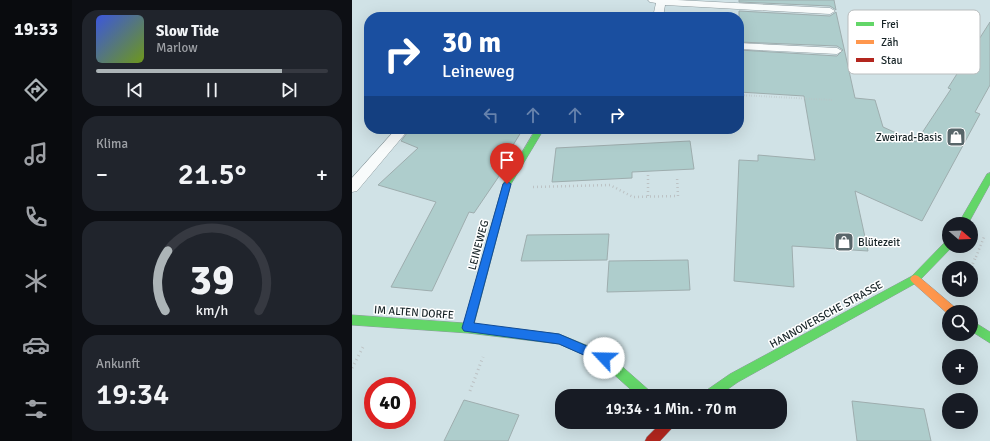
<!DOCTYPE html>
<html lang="de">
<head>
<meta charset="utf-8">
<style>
	:root { --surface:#171b24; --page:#20242c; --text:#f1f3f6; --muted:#9ea1a6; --line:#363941; --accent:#acb4b7 }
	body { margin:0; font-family:Signika,sans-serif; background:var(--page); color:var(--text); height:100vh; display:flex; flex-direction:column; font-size:15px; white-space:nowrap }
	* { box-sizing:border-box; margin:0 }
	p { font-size:13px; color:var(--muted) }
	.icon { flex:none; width:22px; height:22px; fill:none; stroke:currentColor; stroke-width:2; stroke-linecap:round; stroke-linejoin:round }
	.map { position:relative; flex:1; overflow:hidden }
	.details { display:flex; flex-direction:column; gap:10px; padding:10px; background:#0d0f14; width:280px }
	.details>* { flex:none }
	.top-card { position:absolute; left:12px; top:12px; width:380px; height:122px; border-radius:16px; box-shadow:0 4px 16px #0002; background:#1a4fa0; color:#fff; overflow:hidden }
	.needle { width:26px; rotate:109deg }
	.fabs { position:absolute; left:590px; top:217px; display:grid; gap:8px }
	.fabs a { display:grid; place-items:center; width:36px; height:36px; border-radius:50%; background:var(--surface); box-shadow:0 4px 16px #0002; font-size:20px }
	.speed { position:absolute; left:12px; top:377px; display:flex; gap:8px; font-size:20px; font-weight:700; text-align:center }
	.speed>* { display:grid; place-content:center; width:52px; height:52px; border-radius:50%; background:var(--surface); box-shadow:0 4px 16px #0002; line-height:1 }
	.speed .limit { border:6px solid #d22; background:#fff; color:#111 }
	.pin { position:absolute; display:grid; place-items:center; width:34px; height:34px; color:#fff; margin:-41px -17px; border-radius:50% 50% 50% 0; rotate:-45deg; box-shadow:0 0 4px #0007 }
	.pin .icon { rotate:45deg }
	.me { position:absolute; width:44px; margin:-22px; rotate:294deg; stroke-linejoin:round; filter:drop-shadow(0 0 3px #0008) }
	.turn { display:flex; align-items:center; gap:14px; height:84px; padding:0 12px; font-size:18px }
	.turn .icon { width:52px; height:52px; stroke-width:2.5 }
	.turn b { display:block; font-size:28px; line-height:34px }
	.lanes { display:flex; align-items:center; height:38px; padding:0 12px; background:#0003; justify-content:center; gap:20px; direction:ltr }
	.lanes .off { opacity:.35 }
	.big { font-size:30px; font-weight:600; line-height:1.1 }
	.details .card { flex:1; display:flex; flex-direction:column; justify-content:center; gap:6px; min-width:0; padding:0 14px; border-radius:16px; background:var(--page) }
	.details .dial { align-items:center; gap:0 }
	.dial svg { height:104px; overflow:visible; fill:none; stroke:var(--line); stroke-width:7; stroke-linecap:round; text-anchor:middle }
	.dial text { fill:var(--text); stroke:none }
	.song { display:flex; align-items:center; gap:12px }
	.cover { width:48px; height:48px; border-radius:6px; background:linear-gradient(135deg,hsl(230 70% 55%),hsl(80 70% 35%)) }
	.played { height:4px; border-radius:2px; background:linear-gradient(90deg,var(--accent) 80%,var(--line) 80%) }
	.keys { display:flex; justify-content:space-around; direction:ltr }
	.heat { display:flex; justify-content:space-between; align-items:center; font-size:22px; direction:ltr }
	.trip { position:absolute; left:203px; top:389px; width:232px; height:40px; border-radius:16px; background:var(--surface); box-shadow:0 4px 16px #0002; font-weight:600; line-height:40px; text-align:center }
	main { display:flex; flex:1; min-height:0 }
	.tabs { display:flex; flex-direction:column; width:72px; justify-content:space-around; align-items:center; background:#090b0e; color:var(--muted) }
	.tabs .icon { width:28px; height:28px }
	.tabs .current { color:var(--accent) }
	.tabs b { font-size:18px; color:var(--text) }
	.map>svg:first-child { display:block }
	.building { fill:#aecdcc; stroke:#9eadae }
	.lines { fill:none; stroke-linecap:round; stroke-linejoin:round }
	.lane-casing { stroke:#8c9a9e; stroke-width:1 }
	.fast-casing { stroke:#8c9a9e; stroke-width:1 }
	.slow-casing { stroke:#8c9a9e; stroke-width:1 }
	.jam-casing { stroke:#8c9a9e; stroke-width:1 }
	.path-far2 { stroke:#bcc2c4; stroke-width:2; stroke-dasharray:0.5 2; stroke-linecap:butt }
	.path-far1 { stroke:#bcc2c4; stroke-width:2.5; stroke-dasharray:1 3; stroke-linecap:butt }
	.path { stroke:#bcc2c4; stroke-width:3; stroke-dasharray:1 3.5; stroke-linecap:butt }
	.lane { fill:#f8fbfb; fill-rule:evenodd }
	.fast { fill:#63d668; fill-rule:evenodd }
	.slow { fill:#ff974d; fill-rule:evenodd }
	.jam { fill:#b3261e; fill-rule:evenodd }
	.route { fill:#1a73e8; stroke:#114b97 }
	.labels { text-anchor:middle; stroke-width:3; stroke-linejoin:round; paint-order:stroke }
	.poi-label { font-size:11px; fill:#172427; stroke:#fff; text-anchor:end }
	.street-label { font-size:11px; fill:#172427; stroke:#fff }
	.key { fill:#fff; stroke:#b9bdbe; stroke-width:1 }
	.key-label { font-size:11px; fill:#172427 }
</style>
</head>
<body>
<main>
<nav class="tabs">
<b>19:33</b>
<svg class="icon current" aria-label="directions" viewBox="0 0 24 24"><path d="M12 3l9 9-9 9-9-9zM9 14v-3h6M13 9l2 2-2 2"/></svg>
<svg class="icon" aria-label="music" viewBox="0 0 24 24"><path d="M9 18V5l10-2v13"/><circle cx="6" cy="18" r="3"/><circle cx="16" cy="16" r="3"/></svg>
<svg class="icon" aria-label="phone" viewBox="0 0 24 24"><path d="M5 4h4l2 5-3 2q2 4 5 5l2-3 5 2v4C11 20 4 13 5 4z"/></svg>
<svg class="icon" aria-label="climate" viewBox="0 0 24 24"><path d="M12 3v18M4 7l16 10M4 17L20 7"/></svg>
<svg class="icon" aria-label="car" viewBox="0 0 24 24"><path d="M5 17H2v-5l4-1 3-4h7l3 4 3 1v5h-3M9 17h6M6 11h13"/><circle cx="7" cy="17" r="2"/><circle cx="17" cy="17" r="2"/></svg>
<svg class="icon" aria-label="filters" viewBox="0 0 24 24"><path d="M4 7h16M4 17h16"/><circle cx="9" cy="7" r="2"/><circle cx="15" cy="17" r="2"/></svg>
</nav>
<section class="details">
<div class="card">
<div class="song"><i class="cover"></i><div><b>Slow Tide</b><p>Marlow</p></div></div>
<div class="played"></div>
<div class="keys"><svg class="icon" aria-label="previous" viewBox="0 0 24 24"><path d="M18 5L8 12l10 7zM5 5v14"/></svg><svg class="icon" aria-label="pause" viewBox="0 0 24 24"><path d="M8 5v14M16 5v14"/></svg><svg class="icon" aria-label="next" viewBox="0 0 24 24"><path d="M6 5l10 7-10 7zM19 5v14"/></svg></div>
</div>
<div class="card"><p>Klima</p>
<div class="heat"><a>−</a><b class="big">21.5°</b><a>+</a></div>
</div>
<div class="card dial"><svg viewBox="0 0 100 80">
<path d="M14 69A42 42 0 1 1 86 69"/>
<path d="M14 69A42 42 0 0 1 16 23" stroke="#acb4b7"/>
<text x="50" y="56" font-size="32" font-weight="700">39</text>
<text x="50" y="72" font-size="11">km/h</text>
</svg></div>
<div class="card"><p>Ankunft</p><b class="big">19:34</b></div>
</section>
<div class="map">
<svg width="638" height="441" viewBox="0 0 638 441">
	<rect width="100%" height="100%" fill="#d0e2e6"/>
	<g class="building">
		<polygon points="387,0 482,0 484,10 478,6 387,2"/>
		<polygon points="387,11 478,16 484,12 503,98 523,100 531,127 564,142 599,89 596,88 638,22 638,85 623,112 628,114 570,221 503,191 516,251 440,246 442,287 382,281 387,160 406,161 406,155 463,160 452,96 387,92 387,50 485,56 491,50 485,46 387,42"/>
		<polygon points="58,129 171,129 158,150 165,149 160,157 122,213 117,212 80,291 39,287 84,202 26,185 66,148 49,141"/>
		<polygon points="338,141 342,169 280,172 280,178 200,182 204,148"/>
		<polygon points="257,234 255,260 169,261 175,235"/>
		<polygon points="336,260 338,290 255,292 257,261"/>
		<polygon points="112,400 167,415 156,441 92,441"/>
		<polygon points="500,401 572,409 579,441 505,441"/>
	</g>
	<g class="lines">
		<defs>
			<g id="lane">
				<polygon points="296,0 325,0 478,8 483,11 478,14 313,5 311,17 301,17 304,3 298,2"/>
				<polygon points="387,43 485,48 490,51 485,54 387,49"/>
				<polygon points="44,129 57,129 5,191 0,192 0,178"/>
			</g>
			<g id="fast">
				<polygon points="184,129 192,129 159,184 122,324 207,334 256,354 299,392 301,396 286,396 248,362 207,344 116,333 0,325 0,315 112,323 151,184"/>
				<polygon points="638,173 638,184 616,224 606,224 635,174"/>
				<polygon points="597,240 597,246 600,247 566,282 386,382 366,396 350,396 352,392 378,374 560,276 594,241"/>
				<polygon points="619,320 638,332 638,343 619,331"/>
			</g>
			<polygon id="slow" points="563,275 566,276 605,309 606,312 597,312 597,315 560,282 558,279 560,276"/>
			<polygon id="jam" points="310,422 324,422 322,426 308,441 293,441 295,437"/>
		</defs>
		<use href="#lane" class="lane-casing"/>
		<use href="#fast" class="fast-casing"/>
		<use href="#slow" class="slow-casing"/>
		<use href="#jam" class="jam-casing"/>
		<polyline class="path-far2" points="387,95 480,100"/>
		<g class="path-far1">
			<polyline points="296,175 296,197"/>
			<polyline points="181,187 258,185 281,197 326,196 325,177"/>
			<polyline points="624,257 632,237"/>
		</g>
		<g class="path">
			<polyline points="619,268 624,256"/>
			<polyline points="0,368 11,347"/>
			<polyline points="118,391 131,357"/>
		</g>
		<use href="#lane" class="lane"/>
		<use href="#fast" class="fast"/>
		<use href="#slow" class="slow"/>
		<use href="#jam" class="jam"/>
	</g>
	<polygon class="route" points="155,181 159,184 122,323 207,334 256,355 257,358 256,362 252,364 207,344 112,331 110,328 151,184"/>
	<defs>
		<symbol id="shop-square" viewBox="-11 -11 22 22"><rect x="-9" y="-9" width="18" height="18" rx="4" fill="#58666a" stroke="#fff"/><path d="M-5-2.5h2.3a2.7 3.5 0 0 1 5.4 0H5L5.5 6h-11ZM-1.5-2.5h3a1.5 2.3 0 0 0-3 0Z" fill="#fff"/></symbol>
	</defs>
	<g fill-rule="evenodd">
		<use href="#shop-square" x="593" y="126" width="22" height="22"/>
		<use href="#shop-square" x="481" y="231" width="22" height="22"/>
	</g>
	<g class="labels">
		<g class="poi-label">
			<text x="590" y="141">Zweirad-Basis</text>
			<text x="506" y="246" text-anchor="start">Blütezeit</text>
		</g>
		<g class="street-label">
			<text transform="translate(126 245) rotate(-75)" y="4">LEINEWEG</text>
			<text transform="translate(62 312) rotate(4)" y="4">IM ALTEN DORFE</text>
			<text transform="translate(474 314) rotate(-29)" y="4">HANNOVERSCHE STRASSE</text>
		</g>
	</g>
	<rect x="496" y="10" width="132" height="64" rx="6" class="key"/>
	<rect x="504" y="22" width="18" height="4" fill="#63d668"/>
	<rect x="504" y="40" width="18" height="4" fill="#ff974d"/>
	<rect x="504" y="58" width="18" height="4" fill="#b3261e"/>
	<g class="key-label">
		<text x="529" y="28">Frei</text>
		<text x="529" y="46">Zäh</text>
		<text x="529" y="64">Stau</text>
	</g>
</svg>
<div class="fabs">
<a><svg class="needle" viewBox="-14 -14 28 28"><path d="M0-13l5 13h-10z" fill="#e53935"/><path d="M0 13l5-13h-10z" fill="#9ea1a6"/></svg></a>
<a><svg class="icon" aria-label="sound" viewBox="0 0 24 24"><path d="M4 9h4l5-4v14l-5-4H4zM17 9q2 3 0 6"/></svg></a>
<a><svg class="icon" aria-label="search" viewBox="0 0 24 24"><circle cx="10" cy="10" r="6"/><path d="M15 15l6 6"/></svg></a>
<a>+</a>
<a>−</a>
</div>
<div class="speed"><div class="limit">40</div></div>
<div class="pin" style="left:155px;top:184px;background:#d93025"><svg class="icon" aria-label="arrive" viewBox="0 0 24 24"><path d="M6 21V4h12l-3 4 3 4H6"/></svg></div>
<svg class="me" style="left:252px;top:358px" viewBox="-20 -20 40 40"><circle r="19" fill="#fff"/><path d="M0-13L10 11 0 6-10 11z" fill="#1a73e8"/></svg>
<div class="trip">19:34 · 1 Min. · 70 m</div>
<div class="top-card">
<div class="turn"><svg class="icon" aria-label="right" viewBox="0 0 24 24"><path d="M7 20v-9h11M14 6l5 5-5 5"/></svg><div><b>30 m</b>Leineweg</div></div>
<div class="lanes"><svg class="icon off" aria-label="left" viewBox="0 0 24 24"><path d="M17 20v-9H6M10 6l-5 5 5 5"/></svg><svg class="icon off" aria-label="ahead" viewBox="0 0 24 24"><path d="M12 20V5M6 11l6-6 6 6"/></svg><svg class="icon off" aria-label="ahead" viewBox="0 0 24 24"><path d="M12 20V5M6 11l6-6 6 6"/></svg><svg class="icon" aria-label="right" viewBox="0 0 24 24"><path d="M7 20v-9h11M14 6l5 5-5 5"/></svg></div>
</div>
</div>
</main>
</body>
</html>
